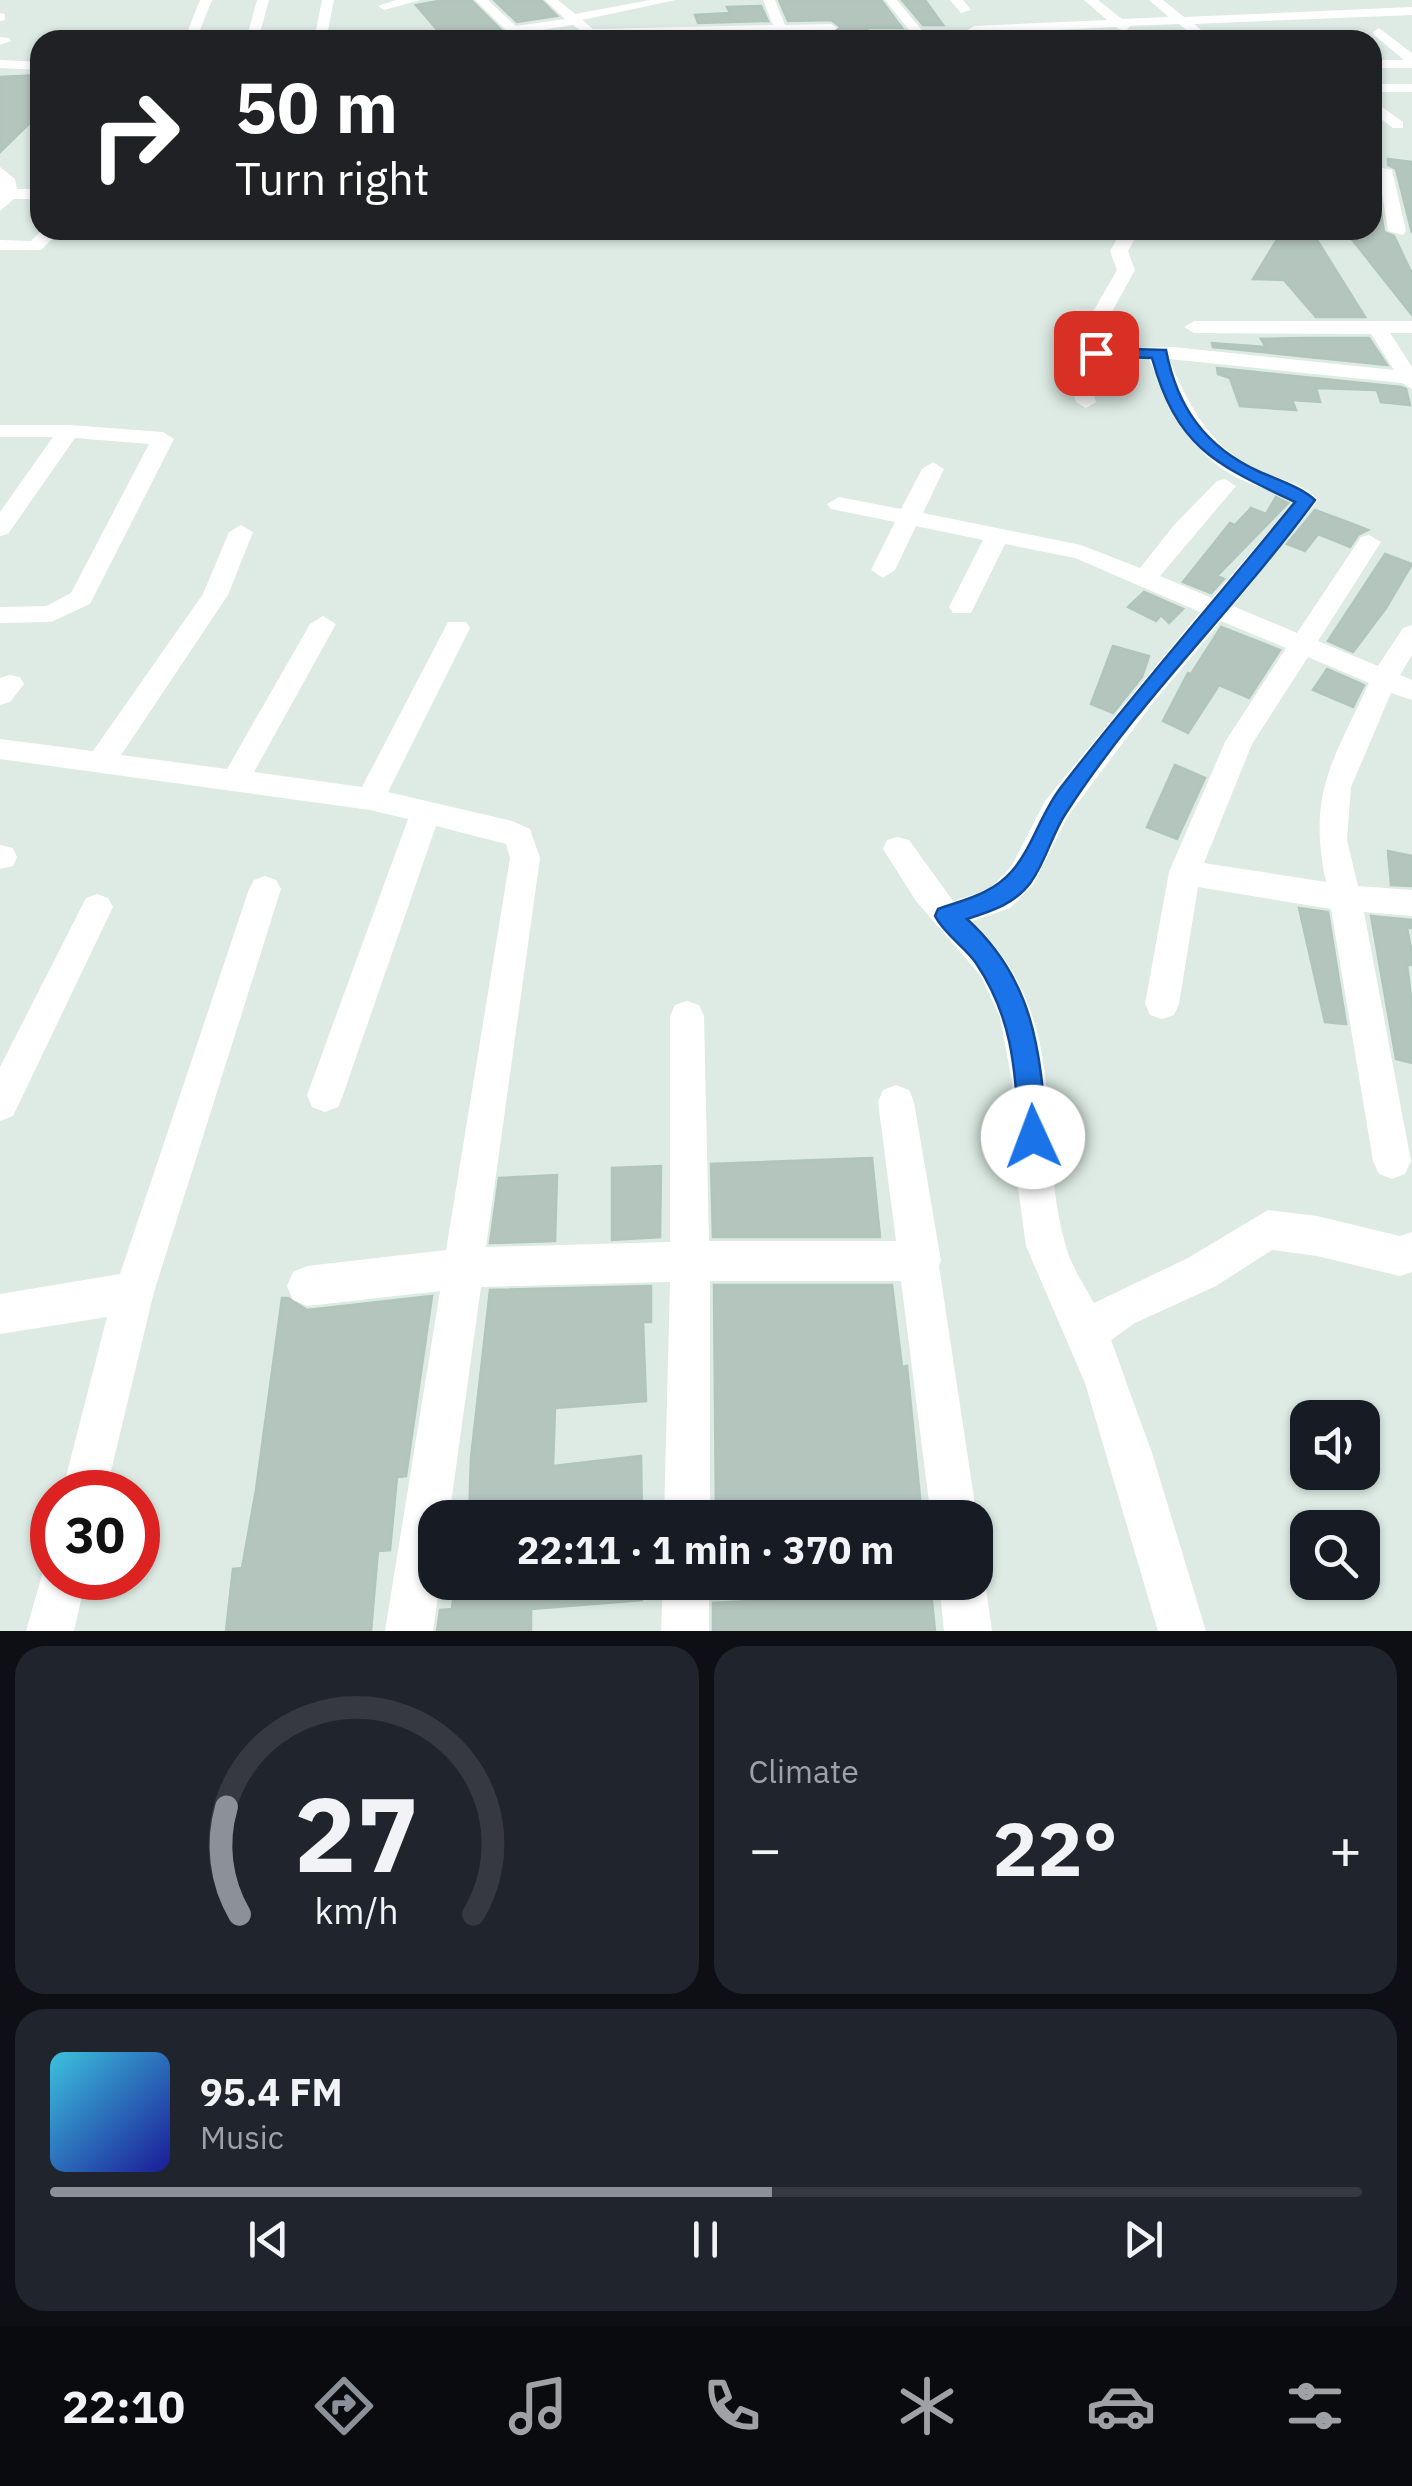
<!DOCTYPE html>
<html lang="en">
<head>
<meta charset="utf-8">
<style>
	:root { --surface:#171b24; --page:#20242c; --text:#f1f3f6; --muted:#9ea1a6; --line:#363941; --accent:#8c9099 }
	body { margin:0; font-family:"IBM Plex Sans",sans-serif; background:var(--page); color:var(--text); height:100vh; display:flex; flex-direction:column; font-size:38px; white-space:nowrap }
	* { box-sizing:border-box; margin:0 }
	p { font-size:32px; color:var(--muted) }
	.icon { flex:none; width:55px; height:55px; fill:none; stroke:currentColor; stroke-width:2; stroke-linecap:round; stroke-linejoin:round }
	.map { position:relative; height:1631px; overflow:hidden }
	.details { display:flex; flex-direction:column; gap:15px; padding:15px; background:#0d0f14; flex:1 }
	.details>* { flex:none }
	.banner { position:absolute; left:30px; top:30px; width:1352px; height:210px; border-radius:30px; box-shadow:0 2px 8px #0004; background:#202124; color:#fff; overflow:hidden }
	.controls { position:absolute; left:1290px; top:1400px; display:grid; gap:20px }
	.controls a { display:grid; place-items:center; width:90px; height:90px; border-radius:20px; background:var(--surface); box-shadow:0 2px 8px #0004; font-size:50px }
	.speed { position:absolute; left:30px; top:1470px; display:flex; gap:20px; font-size:50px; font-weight:700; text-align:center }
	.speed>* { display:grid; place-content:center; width:130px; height:130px; border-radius:50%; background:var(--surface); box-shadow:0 2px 8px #0004; line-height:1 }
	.speed .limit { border:15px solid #d22; background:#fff; color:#111 }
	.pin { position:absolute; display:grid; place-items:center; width:85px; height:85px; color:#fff; margin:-42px; border-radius:20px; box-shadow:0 5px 15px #0006 }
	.me { position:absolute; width:110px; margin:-55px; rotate:358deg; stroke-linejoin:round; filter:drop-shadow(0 0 8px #0008) }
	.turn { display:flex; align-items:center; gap:35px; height:210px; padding:0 40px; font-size:45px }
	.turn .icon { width:130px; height:130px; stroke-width:2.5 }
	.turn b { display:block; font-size:70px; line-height:85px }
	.big { font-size:75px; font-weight:700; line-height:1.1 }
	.details .tile { flex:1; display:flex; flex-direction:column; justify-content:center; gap:15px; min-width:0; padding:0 35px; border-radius:30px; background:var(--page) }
	.details .dial { align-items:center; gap:0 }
	.dial svg { height:260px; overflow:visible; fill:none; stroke:var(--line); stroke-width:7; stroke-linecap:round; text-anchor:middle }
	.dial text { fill:var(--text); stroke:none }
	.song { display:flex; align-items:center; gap:30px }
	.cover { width:120px; height:120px; border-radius:15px; background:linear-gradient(135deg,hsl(190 70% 55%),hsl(240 70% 35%)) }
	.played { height:10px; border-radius:5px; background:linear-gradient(90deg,var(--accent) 55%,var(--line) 55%) }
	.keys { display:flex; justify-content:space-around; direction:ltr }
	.heat { display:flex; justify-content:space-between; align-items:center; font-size:55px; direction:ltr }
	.details .tiles { flex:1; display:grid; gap:15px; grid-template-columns:1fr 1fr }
	.tile:last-child { grid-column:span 2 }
	.trip { position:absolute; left:418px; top:1500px; width:575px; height:100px; border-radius:30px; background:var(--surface); box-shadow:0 2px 8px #0004; font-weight:700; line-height:100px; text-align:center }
	.menu { display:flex; height:160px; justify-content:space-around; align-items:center; background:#090b0e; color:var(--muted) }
	.menu .icon { width:70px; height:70px }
	.menu .on { color:var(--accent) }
	.menu b { font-size:45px; color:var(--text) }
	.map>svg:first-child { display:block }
	.building { fill:#b3c5bd; stroke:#b0c5bb; stroke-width:2.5 }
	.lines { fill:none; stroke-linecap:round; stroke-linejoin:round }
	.minor { fill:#fff; fill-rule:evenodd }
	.route { fill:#1a73e8; stroke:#114b97; stroke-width:2.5 }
</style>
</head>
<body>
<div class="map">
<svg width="1412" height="1631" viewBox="0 0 1412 1631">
	<rect width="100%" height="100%" fill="#ddebe4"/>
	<g class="building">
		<polygon points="444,0 471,0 511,40 446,40 416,5"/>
		<polygon points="494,0 541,0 557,16 517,22"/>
		<polygon points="779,0 881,0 902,28 866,28 870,34 860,35 863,40 795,40 794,37 831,36 841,27 831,20 788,21"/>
		<polygon points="902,0 925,0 943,25 923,25"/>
		<polygon points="761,6 768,21 698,23 695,15 730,13 727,7"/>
		<polygon points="40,75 40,113 0,152 0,77"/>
		<polygon points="1388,159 1412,162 1412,233 1396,169 1388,165"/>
		<polygon points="1372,181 1376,181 1384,232 1394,236 1412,274 1412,315 1347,233 1377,230 1372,230"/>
		<polygon points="1312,232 1365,317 1316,317 1284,280 1253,279 1281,233"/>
		<polygon points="1304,338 1369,338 1387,365 1213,347 1212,343 1266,347 1261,339"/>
		<polygon points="1217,368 1401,387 1406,389 1410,405 1381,402 1377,390 1316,388 1320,402 1292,400 1296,410 1240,406 1230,378 1218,374"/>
		<polygon points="1276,497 1288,503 1217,576 1224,579 1211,593 1183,582 1230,523 1235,525 1251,508 1266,514"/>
		<polygon points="1315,510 1350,523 1368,530 1358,535 1350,547 1318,534 1305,551 1287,544"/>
		<polygon points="1385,554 1412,564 1386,608 1353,652 1328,641"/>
		<polygon points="1144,592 1183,609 1169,623 1161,615 1156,621 1128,607"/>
		<polygon points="1221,627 1280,650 1249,698 1219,685 1188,733 1163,721 1188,673 1191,674"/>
		<polygon points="1113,646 1149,656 1142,677 1113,713 1091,704"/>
		<polygon points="1327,669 1364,685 1353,707 1313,690"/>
		<polygon points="1175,765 1205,778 1177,839 1147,827"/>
		<polygon points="1388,851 1412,856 1412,886 1391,885"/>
		<polygon points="1299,908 1328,912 1346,1024 1325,1022"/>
		<polygon points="1371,916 1412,920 1412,928 1407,928 1412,953 1412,965 1407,965 1412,1004 1412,1063 1396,1059"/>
		<polygon points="872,1158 880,1237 713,1237 711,1164"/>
		<polygon points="661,1166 660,1237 612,1240 612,1168"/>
		<polygon points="557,1175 555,1241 490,1243 499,1178"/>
		<polygon points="714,1285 892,1285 902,1367 907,1366 922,1518 716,1518"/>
		<polygon points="651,1286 651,1322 643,1322 646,1401 555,1408 553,1466 641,1456 642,1518 469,1518 471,1458 490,1290"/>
		<polygon points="432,1296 406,1476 397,1477 390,1550 378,1551 371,1631 226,1631 233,1569 242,1568 256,1490 282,1298 288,1298 307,1310"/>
		<polygon points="455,1582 641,1582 642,1600 531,1609 531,1631 437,1631 440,1610 452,1609"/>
		<polygon points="826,1582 930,1582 935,1631 713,1631 713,1603 828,1597"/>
	</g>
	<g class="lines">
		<g class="minor">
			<polygon points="200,0 212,0 196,40 184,40"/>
			<polygon points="257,0 269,0 258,40 246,40"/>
			<polygon points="322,0 334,0 326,40 314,40"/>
			<polygon points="396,0 421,0 384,10 378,6"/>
			<polygon points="475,0 488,0 516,26 565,19 545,0 558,0 575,14 650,0 676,0 582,20 593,29 773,25 763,0 775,0 785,25 831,24 837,28 831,32 788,33 791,40 779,40 776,33 590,37 573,25 523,33 529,40 516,40"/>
			<polygon points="885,0 897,0 930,40 917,40"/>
			<polygon points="950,0 963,0 971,10 961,13"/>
			<polygon points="1084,0 1098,0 1122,19 1169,17 1149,0 1163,0 1184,17 1412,7 1412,15 1194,24 1213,40 1199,40 1179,24 1130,26 1125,32 1116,27 974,34 968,30 974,26 1107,20"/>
			<polygon points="0,13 5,14 5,20 0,21"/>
			<polygon points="1379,28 1412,53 1412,68 1372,68 1372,60 1404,60 1374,35 1373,32"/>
			<polygon points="112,34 125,37 126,40 107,40"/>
			<polygon points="0,37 9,38 11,41 0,45"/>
			<polygon points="0,60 40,62 40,70 0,68"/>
			<rect x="1372" y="84" width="40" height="8"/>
			<polygon points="1372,100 1403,122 1403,128 1393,128 1372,112"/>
			<polygon points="0,167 15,179 17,189 40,189 40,199 14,199 0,211"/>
			<polygon points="1378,167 1392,170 1406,231 1403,235 1388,231"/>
			<polygon points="42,230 61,230 41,250 0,250 0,240 31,241"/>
			<path d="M1122,230H1140L1128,251L1135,270L1109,317L1079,339L1083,349L1173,347L1394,370L1371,334L1194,333L1184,327L1194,321H1412V333H1390L1412,367V389L1402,383L1169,359C1190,408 1211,449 1262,472C1281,480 1305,484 1318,500L1233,606L1297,633L1361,537L1369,535L1381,542L1318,641L1378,666L1403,628L1412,625V655L1400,675L1412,680V700L1391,693L1351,787L1347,840L1358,886L1412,890V916L1364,912L1411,1161L1405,1174L1392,1179L1379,1174L1373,1161L1331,909L1198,887L1179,1004L1174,1015L1162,1019L1150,1015L1145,1004L1169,872L1225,742L1286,648L1221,621L1152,704L1068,816L1033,885L1010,908L972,921C1076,1024 1032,1125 1066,1247C1072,1267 1084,1285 1094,1303L1188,1258L1268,1210L1317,1216L1400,1236L1412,1232V1272L1400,1276L1317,1256L1272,1250L1216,1286L1135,1323L1111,1340L1152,1453L1206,1631H1158L1085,1383L1026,1246L1017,1181L1012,1082L1000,1017L981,976L916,901L883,849L887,840L898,837L909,840L953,901L988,890L1011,867L1045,801L1200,612L1075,558L1005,544L971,613H953L949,607L983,540L916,526L895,570L883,578L871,570L895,522L831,509L827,504L839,497L901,509L922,469L933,462L944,469L923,513L1081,545L1140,568L1175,524L1217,481L1225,479L1236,486L1160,576L1212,598L1294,502C1277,491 1255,487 1236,477C1189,452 1169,407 1149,359L1089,361L1084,366L1096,402L1086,408L1076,402L1064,365L1068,359L1059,337L1094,310L1117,270L1110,251ZM1308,657L1369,683C1333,761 1307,793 1326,882L1204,863L1252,744Z"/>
			<polygon points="0,425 69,425 163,432 174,439 90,604 51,622 0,623 0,607 46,606 71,593 149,444 75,438 8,534 0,536 0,512 53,437 0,437"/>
			<polygon points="241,525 253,532 228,595 121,755 227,769 310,624 323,616 336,624 254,772 362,787 448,622 466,622 470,628 388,792 512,821 530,829 540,858 486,1247 670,1242 670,1016 675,1005 687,1001 699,1005 704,1016 709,1241 896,1241 878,1102 883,1090 896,1085 909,1090 914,1102 941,1261 939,1266 977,1518 975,1522 975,1518 931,1518 901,1281 710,1281 710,1518 664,1518 670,1282 481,1287 449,1518 435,1518 435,1582 440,1582 433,1631 385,1631 440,1291 307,1306 293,1300 287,1286 293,1272 307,1266 446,1250 510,858 506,844 436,826 343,1095 338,1107 325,1112 312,1107 307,1095 408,819 370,810 0,759 0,739 93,751 203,594 229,532"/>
			<polygon points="10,675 20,677 24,684 10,702 0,705 0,678"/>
			<polygon points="0,845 13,848 17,857 13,866 0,869"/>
			<polygon points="265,876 276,880 281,889 154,1292 106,1492 62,1492 107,1317 0,1334 0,1294 120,1274 249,889 254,880"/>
			<polygon points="97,894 108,898 113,907 13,1116 0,1121 0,1067 86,898"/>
			<polygon points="52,1559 52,1578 86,1578 74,1631 26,1631 46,1561"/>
			<polygon points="975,1564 985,1582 992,1631 944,1631 939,1582 975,1582"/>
			<polygon points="663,1582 709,1582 709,1631 661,1631"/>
		</g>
	</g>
	<path class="route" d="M1096,348L1166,350C1177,407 1205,447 1260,472C1278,480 1301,487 1315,500C1237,607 1138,701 1066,813C1052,834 1046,861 1031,882C1015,904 992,911 967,919C1035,981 1040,1051 1047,1137L1043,1146L1033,1150L1023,1146L1019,1137C1015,1071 1014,1020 976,963C964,946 944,934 935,916L938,909C966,899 992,894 1012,871C1033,847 1041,812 1062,786C1137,689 1218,597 1295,502C1215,464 1177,448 1152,358L1090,356V350Z"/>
</svg>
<div class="controls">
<a><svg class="icon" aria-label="sound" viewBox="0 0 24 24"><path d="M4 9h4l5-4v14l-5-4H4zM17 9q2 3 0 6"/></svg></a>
<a><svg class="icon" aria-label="search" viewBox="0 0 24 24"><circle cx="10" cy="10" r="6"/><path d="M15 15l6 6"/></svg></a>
</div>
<div class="speed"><div class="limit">30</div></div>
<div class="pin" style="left:1096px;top:353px;background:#d93025"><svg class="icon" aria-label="arrive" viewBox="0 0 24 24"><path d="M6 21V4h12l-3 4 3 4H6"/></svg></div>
<svg class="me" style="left:1033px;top:1137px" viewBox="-20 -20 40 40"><circle r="19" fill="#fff"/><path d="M0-13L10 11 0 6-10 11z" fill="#1a73e8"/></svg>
<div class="trip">22:11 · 1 min · 370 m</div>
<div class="banner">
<div class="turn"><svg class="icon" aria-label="right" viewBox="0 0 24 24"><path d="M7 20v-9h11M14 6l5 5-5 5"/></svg><div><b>50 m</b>Turn right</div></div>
</div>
</div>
<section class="details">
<div class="tiles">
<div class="tile dial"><svg viewBox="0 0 100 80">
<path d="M14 69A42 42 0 1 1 86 69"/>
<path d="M14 69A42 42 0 0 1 10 36" stroke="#8c9099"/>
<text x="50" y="56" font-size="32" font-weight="700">27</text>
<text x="50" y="72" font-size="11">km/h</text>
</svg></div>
<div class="tile"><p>Climate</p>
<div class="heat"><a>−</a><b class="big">22°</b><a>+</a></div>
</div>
<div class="tile">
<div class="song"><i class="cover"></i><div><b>95.4 FM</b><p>Music</p></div></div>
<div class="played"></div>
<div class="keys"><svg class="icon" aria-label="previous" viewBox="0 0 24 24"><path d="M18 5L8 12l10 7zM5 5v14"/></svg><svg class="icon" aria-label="pause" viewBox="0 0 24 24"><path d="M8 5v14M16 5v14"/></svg><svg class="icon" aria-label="next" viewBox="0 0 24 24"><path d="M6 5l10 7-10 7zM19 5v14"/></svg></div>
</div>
</div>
</section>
<nav class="menu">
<b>22:10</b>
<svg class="icon on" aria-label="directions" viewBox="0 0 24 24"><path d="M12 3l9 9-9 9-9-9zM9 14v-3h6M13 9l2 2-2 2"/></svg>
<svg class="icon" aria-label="music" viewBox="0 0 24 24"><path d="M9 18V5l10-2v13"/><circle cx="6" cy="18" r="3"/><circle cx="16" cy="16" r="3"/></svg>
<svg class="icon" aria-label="phone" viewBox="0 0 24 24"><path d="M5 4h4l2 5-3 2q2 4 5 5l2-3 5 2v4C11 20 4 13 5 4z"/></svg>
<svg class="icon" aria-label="climate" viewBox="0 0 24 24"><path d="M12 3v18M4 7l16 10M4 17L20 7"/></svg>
<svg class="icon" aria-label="car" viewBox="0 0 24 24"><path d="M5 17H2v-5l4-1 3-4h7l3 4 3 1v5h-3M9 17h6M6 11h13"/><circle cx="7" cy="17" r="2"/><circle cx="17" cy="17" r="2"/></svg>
<svg class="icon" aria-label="filters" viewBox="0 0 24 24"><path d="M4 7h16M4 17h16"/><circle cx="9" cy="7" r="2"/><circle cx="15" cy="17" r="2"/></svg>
</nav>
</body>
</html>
